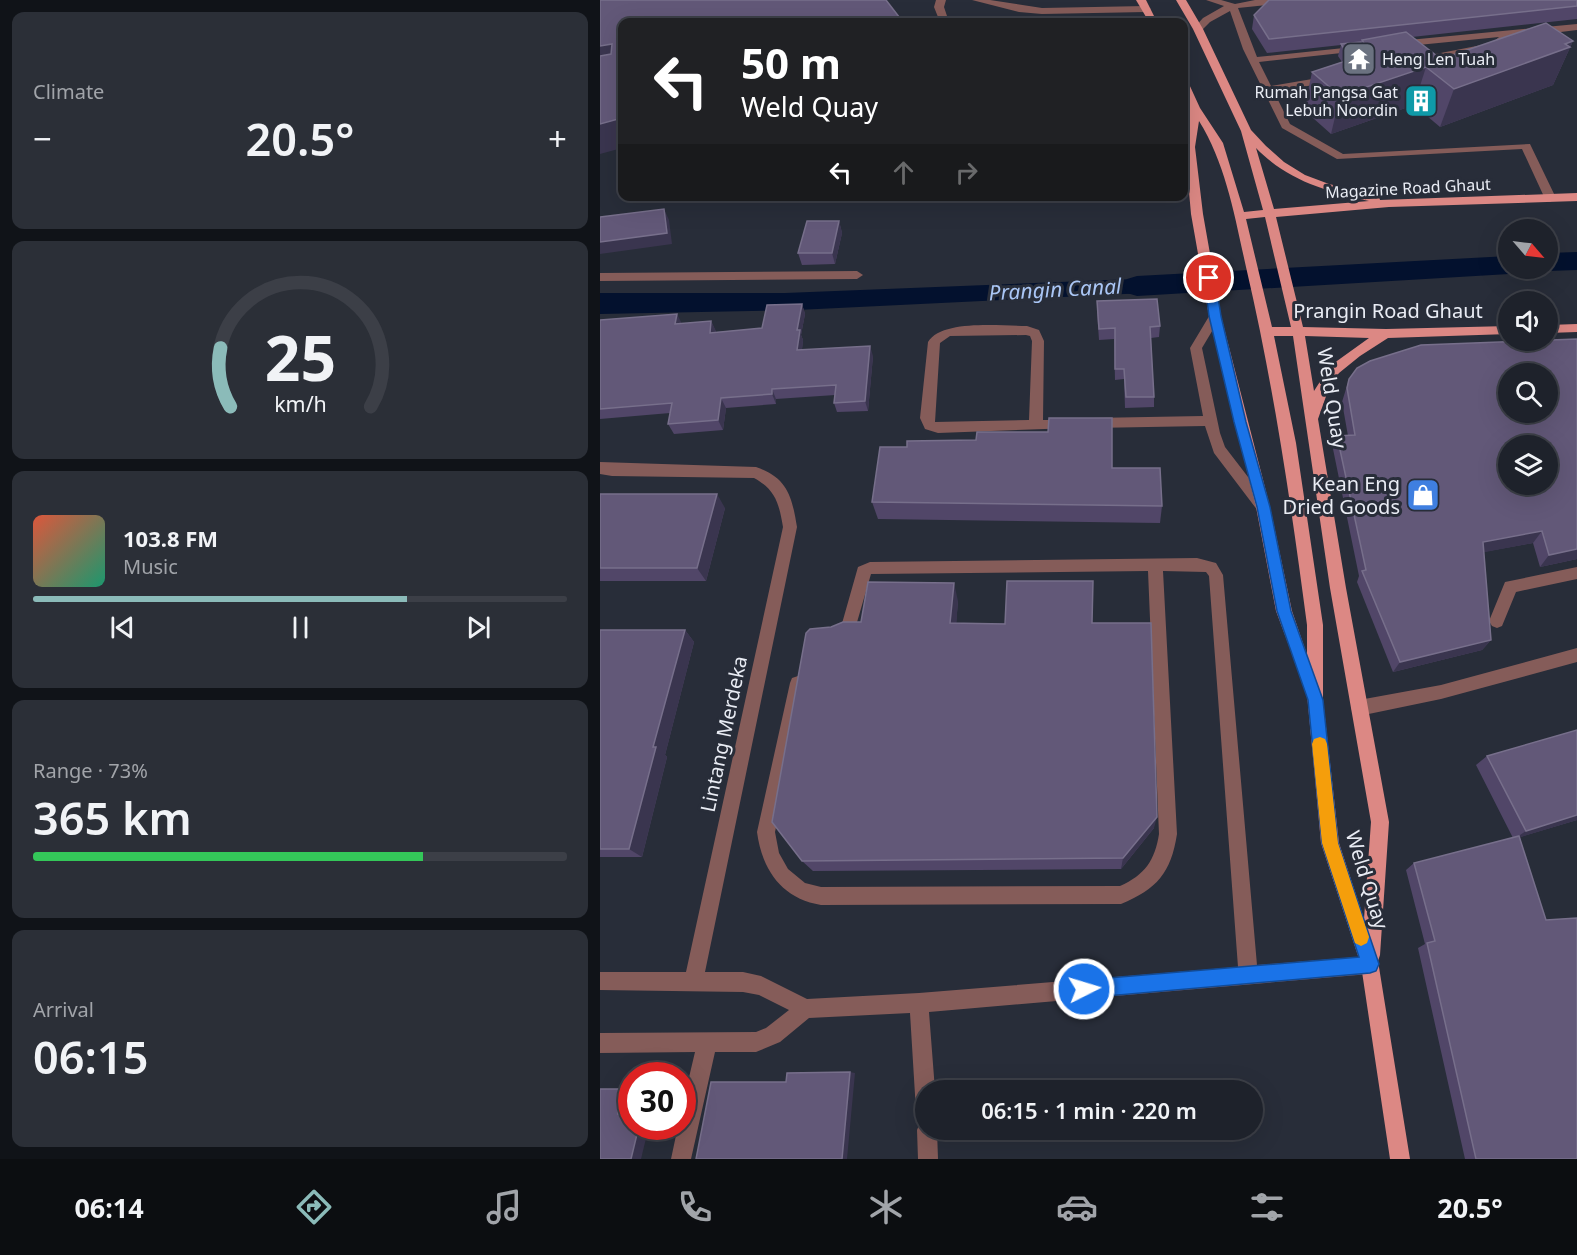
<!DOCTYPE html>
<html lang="en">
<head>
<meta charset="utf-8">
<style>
	:root { --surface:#1e222b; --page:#2b2f37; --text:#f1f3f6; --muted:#a1a4a9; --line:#3c3f47; --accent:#8bbbb9 }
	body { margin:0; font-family:"Noto Sans",sans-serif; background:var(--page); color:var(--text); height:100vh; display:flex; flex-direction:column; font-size:22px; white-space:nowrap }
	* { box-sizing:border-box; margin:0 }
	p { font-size:20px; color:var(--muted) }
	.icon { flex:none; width:33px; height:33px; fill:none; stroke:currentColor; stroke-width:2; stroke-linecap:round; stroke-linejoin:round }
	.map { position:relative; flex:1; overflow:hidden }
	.side { display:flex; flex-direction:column; gap:12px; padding:12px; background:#101318; width:600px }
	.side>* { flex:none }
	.hud { position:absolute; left:18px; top:18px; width:570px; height:183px; border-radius:12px; box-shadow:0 6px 24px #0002,0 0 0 2px var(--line); background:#202124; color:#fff; overflow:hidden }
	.needle { width:39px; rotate:118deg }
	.fabs { position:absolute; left:898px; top:219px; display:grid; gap:12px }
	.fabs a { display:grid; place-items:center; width:60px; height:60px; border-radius:50%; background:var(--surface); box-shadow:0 6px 24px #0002,0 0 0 2px var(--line); font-size:30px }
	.speed { position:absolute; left:18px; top:1062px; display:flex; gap:12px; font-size:30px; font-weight:700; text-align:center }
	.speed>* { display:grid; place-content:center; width:78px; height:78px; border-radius:50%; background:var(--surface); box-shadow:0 6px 24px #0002,0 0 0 2px var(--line); line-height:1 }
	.speed .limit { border:9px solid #d22; background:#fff; color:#111 }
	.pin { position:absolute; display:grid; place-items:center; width:51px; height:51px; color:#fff; margin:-26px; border:3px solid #fff; border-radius:50%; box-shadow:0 2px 6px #0007 }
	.me { position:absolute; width:66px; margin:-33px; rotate:85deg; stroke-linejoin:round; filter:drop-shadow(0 0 4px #0008) }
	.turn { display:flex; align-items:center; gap:21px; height:126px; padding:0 24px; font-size:27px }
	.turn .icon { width:78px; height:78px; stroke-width:2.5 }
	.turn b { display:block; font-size:42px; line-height:51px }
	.lanes { display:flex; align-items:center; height:57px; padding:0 24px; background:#0003; justify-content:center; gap:30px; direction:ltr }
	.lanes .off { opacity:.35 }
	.big { font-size:45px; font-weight:600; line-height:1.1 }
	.side .tile { flex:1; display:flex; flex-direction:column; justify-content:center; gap:9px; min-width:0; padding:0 21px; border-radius:12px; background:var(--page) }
	.side .dial { align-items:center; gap:0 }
	.dial svg { height:156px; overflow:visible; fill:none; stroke:var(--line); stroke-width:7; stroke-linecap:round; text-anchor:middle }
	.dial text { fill:var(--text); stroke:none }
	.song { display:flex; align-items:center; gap:18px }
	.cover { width:72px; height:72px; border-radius:9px; background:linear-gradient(135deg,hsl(10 70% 55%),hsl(160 70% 35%)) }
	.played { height:6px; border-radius:3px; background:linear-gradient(90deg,var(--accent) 70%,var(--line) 70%) }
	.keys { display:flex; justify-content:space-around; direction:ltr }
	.heat { display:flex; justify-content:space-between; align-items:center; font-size:33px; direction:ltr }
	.charge { height:9px; border-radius:4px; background:linear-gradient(90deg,#34c759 73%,var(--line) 0) }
	.trip { position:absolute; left:315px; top:1080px; width:348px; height:60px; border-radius:30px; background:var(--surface); box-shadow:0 6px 24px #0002,0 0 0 2px var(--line); font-weight:600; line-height:60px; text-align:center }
	.tabs { display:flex; height:96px; justify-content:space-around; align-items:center; background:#0c0e11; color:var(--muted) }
	.tabs .icon { width:42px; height:42px }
	.tabs .selected { color:var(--accent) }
	.tabs b { font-size:27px; color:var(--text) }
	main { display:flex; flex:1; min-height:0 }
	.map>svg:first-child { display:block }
	.water { fill:#03112e }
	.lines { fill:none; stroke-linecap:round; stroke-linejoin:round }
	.canal { fill:#03112e; fill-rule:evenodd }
	.minor { fill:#855c59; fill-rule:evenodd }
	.major { fill:#dc8884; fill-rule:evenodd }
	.wall { fill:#514668 }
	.shaded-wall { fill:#3a354f }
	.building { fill:#625878; stroke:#776f8b; stroke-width:1.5; fill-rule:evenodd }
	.route { fill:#1a73e8; stroke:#114b97; stroke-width:1.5 }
	.slow { fill:#f59e0b }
	.labels { text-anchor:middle; stroke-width:6; stroke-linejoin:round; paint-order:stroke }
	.far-poi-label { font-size:16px; fill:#e9ecf4; stroke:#282d39; text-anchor:start }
	.far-street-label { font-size:16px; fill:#e9ecf4; stroke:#282d39 }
	.street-label { font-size:20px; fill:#e9ecf4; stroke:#282d39 }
	.poi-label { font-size:20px; fill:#e9ecf4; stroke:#282d39; text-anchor:end }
	.water-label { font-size:21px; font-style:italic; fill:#aac6f5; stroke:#282d39 }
</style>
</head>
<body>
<main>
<section class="side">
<div class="tile"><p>Climate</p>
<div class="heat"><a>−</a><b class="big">20.5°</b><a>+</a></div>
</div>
<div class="tile dial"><svg viewBox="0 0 100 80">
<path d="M14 69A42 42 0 1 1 86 69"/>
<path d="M14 69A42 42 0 0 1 9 39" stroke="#8bbbb9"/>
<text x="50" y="56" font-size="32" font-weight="700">25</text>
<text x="50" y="72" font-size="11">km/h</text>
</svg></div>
<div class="tile">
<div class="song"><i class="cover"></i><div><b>103.8 FM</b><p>Music</p></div></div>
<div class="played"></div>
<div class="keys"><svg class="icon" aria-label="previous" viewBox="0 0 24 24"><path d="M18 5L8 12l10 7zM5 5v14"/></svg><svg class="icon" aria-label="pause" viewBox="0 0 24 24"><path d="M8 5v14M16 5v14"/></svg><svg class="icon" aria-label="next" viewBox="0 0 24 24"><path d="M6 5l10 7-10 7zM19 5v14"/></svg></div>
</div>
<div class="tile"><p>Range · 73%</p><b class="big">365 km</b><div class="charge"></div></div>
<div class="tile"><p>Arrival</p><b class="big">06:15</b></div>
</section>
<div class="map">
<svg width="977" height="1159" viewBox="0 0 977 1159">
	<rect width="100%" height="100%" fill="#282d39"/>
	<polygon class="water" points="584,277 587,291 197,310 0,314 0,293 185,293"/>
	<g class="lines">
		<g class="canal">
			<polygon points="977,252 977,270 948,271 938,268 948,268 948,253"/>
			<polygon points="909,256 909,268 921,268 919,272 909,274 537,296 527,293 523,286 527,279 537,276"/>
		</g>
		<g class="minor">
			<polygon points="336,0 346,0 344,7 349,22 340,22 334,7"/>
			<polygon points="372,0 390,0 442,8 546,6 551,9 546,12 442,14 419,12"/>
			<polygon points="606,0 621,0 635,4 655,0 691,0 686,3 638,8 657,57 763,46 763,50 760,51 659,62 671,86 730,76 735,79 730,82 674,92 690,124 743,154 930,144 956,198 950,202 946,201 922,149 737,159 682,128 643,49 630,11 610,22 601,31 593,29 603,18 624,6"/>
			<polygon points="977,24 977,30 912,38 898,47 818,63 815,62 815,58 892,43 899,37 798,47 793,44 798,41"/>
			<polygon points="257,271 263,275 257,279 0,281 0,273"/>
			<polygon points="615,312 621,316 602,348 620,433 625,447 668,503 670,507 668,511 658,511 614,453 605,426 492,428 485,423 492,418 603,416 590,348 611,313"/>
			<path d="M427,326L439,330L444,341L443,420H473L475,424L473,428L338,433L325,429L320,418L328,342C342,319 401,326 427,326ZM426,335L430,336L432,341L429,420L335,422L340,343L350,336Z"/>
			<path d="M0,462L156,467C188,478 192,497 197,527L105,972H143L161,976L207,999L319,993L638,967L609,576L606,572L563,571L577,834C571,873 557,889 521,904L221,905C182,899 162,870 157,832L190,683L192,678L198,676L204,678L206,683L175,832L179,853L188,869L205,883L221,887L520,886C545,875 555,860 559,834L548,571L271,574L253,636L239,642L234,640L231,635L234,630L241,627L258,567L270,562L597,558L616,563L623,575L657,965L770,956L777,958L779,965L777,972L770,974L329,1012L335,1090H326V1130H337L338,1159H318L317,1130L320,1123L325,1121L319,1118L316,1111L310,1013L209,1018L180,1042L156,1052H115L91,1159H71L78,1126H82V1107L95,1052L0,1053V1033L156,1032L166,1028L189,1010L159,995L143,992L0,990V972H86L183,527C179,504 176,490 154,478L12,476L0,474Z"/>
			<polygon points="977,567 977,579 916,592 902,626 897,628 892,626 889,621 905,582"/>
			<polygon points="977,648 977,662 841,699 759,716 753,713 751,708 753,703 759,700 841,685"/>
		</g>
		<g class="major">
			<polygon points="536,0 546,0 557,22 549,22"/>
			<path d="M576,0H586L603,29L651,130L666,146L684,162L705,175L729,184L779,196L780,200L977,193V201L789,207L676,217L703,327L786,329L909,326V334L788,338L760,356L739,373L730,385L718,419L746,588L789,822L780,955L778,961L810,1159H790L761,965L721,843L707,694L676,611L656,507L609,316L591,214L585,147L590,108L584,94V81L589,84L600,108L623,143L644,212L663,210L641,131L593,29ZM599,121C626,164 635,218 646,267C674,387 691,504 707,625V655L692,611L670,507L621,316L603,214L595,147ZM656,148C688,181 726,191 769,201L674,209ZM665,217L691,327H672L646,219ZM674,336H693L730,588L771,822L764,919L739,843L723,700V625L696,443ZM705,336L769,338L730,366L714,391Z"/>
			<polygon points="977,324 977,332 948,333 948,325"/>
		</g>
	</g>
	<g class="wall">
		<polygon points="977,0 977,19 812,37 841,59 973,41 953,85 840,127 814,105 731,134 704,110 712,72 742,62 738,56 741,45 667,53 652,29 654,15"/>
		<polygon points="239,221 242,233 235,264 202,265 198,253"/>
		<polygon points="497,301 560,326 559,337 551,338 554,397 554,407 525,408 524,379 515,380 514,339 499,340 497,312"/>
		<polygon points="202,304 205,314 201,335 203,340 202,349 273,356 268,411 237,412 234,403 235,395 176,399 176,404 126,408 123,430 74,434 68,424 70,413 0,419 0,320 82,324 111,321 116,332 162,328"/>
		<polygon points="749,379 977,559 940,567 933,543 883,552 891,640 882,650 793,672 757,582 759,576 733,449 737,436 748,436 742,402"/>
		<polygon points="307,447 512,468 562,506 560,523 278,519 272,502"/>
		<polygon points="0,494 125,508 106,581 0,581"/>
		<polygon points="358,601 356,624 493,623 554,828 521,869 213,871 202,861 261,622"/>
		<polygon points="0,630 85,630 94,642 65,755 67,757 42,857 0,857"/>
		<polygon points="977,730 977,820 920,837 977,1159 865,1159 818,948 825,944 806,870 814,863 913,838 876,765 887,756"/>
	</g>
	<g class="shaded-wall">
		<polygon points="973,41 953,85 840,127 854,89"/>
		<polygon points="12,44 22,68 0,76 0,46"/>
		<polygon points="826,67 814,105 731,134 740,96"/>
		<polygon points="22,118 22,148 0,154 0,124"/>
		<polygon points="64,209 69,220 72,244 0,254 0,242"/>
		<polygon points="239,221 242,233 235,264 232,253"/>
		<polygon points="202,304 205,314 201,335 203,340 201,359 197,350 197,330"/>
		<polygon points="77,314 82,324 75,324"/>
		<polygon points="111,321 116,331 114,343 110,333"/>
		<polygon points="270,346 273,356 268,411 265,401"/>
		<polygon points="172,389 176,399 176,404 172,394"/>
		<polygon points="121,398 126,408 123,430 118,420"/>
		<polygon points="117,494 125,508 106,581 97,568"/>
		<polygon points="942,531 933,543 875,554 883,542"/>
		<polygon points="977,549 977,559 940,567 949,555"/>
		<polygon points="354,583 358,601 355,641 350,623"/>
		<polygon points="85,630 94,642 65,755 67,757 42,857 29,849 53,747"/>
		<polygon points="891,640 882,650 793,672 800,662"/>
		<polygon points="977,815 977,820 914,839 926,831"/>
		<polygon points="557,817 554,828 521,869 523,858"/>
		<polygon points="250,1072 255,1073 247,1159 242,1159"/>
		<polygon points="24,1089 32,1089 32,1100 28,1114 18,1114"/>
		<polygon points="39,1126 49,1126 41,1159 31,1159"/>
	</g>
	<g class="building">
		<polygon points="0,0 286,0 303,22 22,22 22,118 0,124 0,56 11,54 12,44 0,46"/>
		<polygon points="669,0 977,0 977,6 669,39 654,15"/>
		<polygon points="946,23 973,41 965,44 970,47 854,89 826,67 740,96 712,72 770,53 762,40 806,32 841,59"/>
		<polygon points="761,42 758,55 749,57 741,44"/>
		<polygon points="64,209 67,233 0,242 0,217"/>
		<polygon points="207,221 239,221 232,253 198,253"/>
		<polygon points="557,299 560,326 550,327 554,397 526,397 524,369 515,369 515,328 499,329 497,301"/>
		<polygon points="202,304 197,330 200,330 197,350 270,346 265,401 234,403 236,385 172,389 172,394 121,398 118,420 68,424 72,403 0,409 0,320 77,314 75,324 111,321 110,333 162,328 167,305"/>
		<path d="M977,339V549L949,555L942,531L883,542L891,640L800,662L762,571L766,570L737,436L755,435L747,388L749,379L757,368L770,361L821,345ZM909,374H948V412H909ZM909,446H948V484H909Z"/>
		<polygon points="449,418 512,418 512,468 560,468 562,506 272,502 280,447 307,447 307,441 376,440 377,432 448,432"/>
		<polygon points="0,494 117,494 97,568 0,568"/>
		<polygon points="407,581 493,581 492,623 551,623 557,817 523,858 202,861 172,822 206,633 210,629 231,627 243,622 261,622 268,582 354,583 350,623 405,624"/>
		<polygon points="0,630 85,630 53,747 56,747 29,849 0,849"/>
		<polygon points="977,730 977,815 926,831 887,756"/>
		<polygon points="919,836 946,920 977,918 977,1159 876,1159 827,943 835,941 814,863"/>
		<polygon points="250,1072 242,1159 96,1159 111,1082 186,1082 187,1073"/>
		<polygon points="0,1089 24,1089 18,1114 32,1114 32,1126 39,1126 31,1159 0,1159"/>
	</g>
	<polygon class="route" points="609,274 615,278 621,316 646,422 670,507 691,611 723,700 738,843 779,964 776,971 770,973 484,998 478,995 475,989 478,983 484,980 759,957 722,843 708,700 677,611 657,507 634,422 609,316 604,278"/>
	<polygon class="slow" points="720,737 725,739 727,744 738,843 769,937 767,943 761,946 755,943 753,937 722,843 712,744 714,739"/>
	<defs>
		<symbol id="temple-square" viewBox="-11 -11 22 22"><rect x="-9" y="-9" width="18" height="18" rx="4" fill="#6b7280" stroke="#282d39"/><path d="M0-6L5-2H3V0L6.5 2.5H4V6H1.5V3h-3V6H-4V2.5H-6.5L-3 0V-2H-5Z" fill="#fff"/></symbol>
		<symbol id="building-square" viewBox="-11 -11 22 22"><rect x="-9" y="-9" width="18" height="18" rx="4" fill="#0f9aa8" stroke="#282d39"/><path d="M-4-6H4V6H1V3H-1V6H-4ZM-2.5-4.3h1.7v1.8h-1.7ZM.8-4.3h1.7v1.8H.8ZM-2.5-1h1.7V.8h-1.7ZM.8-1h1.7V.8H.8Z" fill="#fff"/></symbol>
		<symbol id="shop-square" viewBox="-11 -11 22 22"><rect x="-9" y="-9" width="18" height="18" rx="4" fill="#3f7fe0" stroke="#282d39"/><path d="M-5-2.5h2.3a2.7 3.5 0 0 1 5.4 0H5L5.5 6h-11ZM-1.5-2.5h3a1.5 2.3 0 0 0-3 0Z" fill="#fff"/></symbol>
	</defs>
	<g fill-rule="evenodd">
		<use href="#temple-square" x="740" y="40" width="38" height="38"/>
		<use href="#building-square" x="802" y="82" width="38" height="38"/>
		<use href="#shop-square" x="804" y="476" width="38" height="38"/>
	</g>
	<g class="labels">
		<g class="far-poi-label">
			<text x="782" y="65">Heng Len Tuah</text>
			<text x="798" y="98" text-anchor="end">Rumah Pangsa Gat<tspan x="798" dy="18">Lebuh Noordin</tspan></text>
		</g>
		<g class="far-street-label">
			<text transform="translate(808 188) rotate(-3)" y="6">Magazine Road Ghaut</text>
		</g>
		<g class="street-label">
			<text x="788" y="318">Prangin Road Ghaut</text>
			<text transform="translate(732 398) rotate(81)" y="7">Weld Quay</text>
			<text transform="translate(124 734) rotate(-78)" y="7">Lintang Merdeka</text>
			<text transform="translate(767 880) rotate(73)" y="7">Weld Quay</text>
		</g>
		<g class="poi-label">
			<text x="800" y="491">Kean Eng<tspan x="800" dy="23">Dried Goods</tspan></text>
		</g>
		<g class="water-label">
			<text transform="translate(455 290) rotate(-3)" y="7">Prangin Canal</text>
		</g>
	</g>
</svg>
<div class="fabs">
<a><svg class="needle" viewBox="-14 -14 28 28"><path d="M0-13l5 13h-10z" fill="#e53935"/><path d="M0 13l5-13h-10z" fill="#a1a4a9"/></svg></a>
<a><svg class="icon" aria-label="sound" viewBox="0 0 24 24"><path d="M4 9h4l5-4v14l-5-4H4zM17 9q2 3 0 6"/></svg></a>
<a><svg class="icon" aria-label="search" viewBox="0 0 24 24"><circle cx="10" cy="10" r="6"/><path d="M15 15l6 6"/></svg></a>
<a><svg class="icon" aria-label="layers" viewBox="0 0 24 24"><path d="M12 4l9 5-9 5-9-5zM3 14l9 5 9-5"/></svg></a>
</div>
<div class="speed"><div class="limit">30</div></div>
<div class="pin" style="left:609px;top:278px;background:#d93025"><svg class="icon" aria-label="arrive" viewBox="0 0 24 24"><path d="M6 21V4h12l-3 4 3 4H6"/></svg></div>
<svg class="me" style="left:484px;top:989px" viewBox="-20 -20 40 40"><circle r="17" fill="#1a73e8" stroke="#fff" stroke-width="3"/><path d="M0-11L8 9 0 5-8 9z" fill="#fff"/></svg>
<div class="trip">06:15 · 1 min · 220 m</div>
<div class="hud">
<div class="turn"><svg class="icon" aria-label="left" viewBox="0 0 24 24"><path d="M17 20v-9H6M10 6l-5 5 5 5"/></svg><div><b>50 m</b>Weld Quay</div></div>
<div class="lanes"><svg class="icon" aria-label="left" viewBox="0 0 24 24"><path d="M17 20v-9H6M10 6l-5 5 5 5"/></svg><svg class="icon off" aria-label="ahead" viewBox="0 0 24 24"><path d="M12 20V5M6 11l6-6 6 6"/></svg><svg class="icon off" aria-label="right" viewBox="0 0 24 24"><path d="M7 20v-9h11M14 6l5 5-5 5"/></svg></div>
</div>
</div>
</main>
<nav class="tabs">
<b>06:14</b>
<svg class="icon selected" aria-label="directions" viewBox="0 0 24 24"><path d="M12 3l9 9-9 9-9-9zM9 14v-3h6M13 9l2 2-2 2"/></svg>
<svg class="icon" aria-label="music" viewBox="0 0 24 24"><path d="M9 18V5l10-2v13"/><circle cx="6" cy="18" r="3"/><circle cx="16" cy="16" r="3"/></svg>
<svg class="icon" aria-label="phone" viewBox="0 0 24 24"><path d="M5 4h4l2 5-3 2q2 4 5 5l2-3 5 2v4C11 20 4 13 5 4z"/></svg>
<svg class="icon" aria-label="climate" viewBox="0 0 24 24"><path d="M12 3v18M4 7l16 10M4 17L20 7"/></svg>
<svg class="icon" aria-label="car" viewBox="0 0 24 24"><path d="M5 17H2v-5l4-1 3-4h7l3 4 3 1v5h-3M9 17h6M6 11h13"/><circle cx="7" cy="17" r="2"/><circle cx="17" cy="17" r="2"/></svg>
<svg class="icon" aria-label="filters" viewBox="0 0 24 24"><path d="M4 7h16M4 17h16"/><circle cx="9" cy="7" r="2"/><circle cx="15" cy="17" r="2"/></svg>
<b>20.5°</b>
</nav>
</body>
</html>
